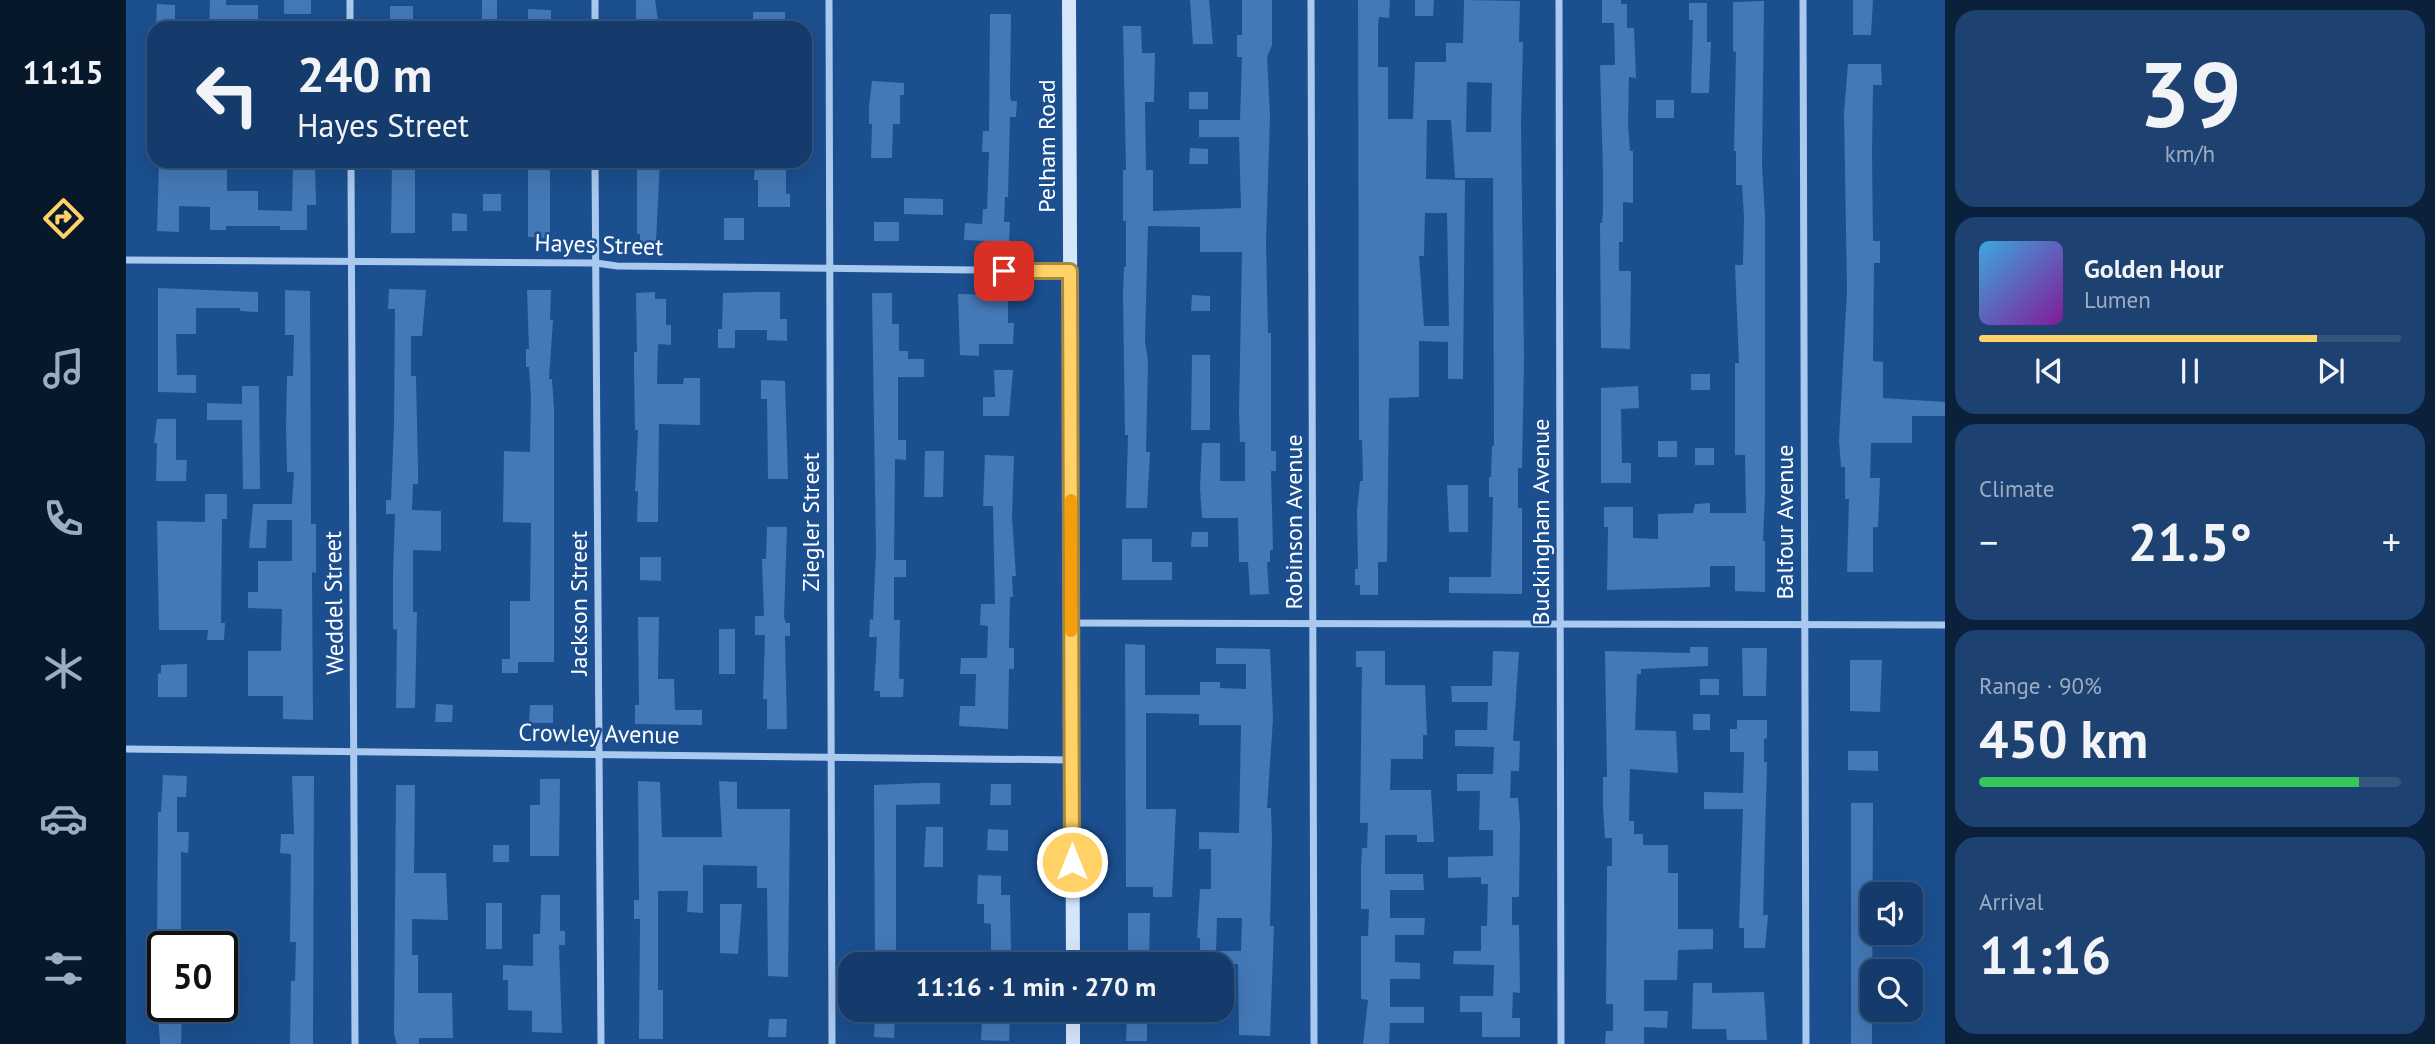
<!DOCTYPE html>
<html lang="en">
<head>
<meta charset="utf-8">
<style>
	:root { --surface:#143b6b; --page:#1d4271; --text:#f1f3f6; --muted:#9dadc1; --line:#33557e; --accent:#ffd166 }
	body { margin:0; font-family:"PT Sans",sans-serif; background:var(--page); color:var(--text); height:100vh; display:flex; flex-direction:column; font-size:26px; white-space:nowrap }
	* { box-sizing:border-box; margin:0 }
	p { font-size:23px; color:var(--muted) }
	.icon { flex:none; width:38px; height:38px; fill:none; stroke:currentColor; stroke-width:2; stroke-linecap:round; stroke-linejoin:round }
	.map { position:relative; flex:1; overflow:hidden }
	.sheet { display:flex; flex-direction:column; gap:10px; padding:10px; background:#0b203b; width:490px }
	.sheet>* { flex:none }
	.banner { position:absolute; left:21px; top:21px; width:665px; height:147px; border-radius:21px; box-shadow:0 7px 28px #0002,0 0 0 2px var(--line); background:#143b6b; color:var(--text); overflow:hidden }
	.buttons { position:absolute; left:1734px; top:882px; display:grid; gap:14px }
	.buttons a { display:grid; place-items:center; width:63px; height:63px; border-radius:14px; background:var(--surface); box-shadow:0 7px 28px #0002,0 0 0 2px var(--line); font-size:35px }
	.speed { position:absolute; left:21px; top:931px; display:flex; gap:14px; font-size:35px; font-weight:700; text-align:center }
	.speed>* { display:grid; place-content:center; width:91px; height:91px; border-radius:50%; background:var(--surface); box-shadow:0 7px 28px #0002,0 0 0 2px var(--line); line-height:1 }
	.speed .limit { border:4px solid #111; border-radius:10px; background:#fff; color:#111 }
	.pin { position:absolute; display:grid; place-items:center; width:60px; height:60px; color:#fff; margin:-30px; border-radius:14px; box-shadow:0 4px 10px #0006 }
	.me { position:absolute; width:77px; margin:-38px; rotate:0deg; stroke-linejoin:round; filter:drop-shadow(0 0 5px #0008) }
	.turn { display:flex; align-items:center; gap:24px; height:147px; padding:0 35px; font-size:32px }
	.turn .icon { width:91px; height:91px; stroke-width:2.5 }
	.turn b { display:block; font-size:49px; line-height:60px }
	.big { font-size:52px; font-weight:700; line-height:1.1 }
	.sheet .tile { flex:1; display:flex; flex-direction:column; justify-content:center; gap:10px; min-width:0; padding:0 24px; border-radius:21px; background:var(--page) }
	.sheet .dial { align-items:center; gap:0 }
	.dial b { font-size:91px; line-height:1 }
	.song { display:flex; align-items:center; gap:21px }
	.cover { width:84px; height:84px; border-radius:10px; background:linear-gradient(135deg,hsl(200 70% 55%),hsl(290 70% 35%)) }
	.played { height:7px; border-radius:4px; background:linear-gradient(90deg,var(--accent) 80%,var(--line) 80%) }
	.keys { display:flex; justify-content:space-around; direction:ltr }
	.heat { display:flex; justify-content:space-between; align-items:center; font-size:38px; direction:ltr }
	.charge { height:10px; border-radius:5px; background:linear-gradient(90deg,#34c759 90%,var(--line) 0) }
	.trip { position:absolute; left:712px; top:952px; width:396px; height:70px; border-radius:21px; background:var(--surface); box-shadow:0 7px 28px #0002,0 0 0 2px var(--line); font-weight:700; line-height:70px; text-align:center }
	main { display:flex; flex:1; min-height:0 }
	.tab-bar { display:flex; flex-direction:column; width:126px; justify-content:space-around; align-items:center; background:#08182b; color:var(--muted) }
	.tab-bar .icon { width:49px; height:49px }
	.tab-bar .current { color:var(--accent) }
	.tab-bar b { font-size:32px; color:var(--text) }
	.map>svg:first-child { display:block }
	.building { fill:#4478b7; fill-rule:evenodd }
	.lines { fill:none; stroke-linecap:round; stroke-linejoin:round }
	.minor { stroke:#a9c9ee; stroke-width:7 }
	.secondary { stroke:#d6e6fa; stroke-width:14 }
	.route-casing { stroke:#a68842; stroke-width:18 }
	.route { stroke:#ffd166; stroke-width:12 }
	.slow { stroke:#f59e0b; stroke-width:12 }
	.labels { text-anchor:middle; stroke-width:5; stroke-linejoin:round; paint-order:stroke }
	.street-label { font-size:24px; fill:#fff; stroke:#1b4f8f }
</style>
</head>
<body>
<main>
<nav class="tab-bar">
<b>11:15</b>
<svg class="icon current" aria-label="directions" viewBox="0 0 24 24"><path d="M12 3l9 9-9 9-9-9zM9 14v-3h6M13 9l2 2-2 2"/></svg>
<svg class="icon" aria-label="music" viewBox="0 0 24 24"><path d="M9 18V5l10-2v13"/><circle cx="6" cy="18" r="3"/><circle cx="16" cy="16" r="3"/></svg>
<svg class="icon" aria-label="phone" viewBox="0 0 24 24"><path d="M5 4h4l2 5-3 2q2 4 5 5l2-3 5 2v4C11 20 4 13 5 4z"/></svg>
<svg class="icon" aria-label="climate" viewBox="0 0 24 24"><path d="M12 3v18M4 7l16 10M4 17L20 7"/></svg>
<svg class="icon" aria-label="car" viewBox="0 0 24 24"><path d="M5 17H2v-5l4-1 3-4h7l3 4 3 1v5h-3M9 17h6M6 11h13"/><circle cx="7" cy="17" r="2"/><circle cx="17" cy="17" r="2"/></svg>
<svg class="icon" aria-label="filters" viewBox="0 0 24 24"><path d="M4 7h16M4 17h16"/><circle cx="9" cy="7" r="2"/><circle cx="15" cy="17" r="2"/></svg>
</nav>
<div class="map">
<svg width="1819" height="1044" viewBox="0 0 1819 1044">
	<rect width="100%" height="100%" fill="#1b4f8f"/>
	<g class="building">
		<polygon points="84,0 100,0 100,5 132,5 132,28 83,28"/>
		<rect x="158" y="0" width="27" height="14"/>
		<rect x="356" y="0" width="15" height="28"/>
		<polygon points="510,0 529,0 533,28 510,28"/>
		<polygon points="1064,0 1083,0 1087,44 1067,44"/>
		<polygon points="1116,0 1146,0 1146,45 1141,57 1144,116 1140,243 1142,333 1145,333 1145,451 1150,451 1150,471 1145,471 1147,550 1144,550 1144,562 1141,562 1143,594 1124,595 1122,562 1113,562 1112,518 1076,518 1074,488 1076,443 1094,443 1094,481 1119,481 1119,442 1114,442 1113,412 1116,252 1074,252 1074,227 1022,226 1019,341 1022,361 1020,452 1024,452 1021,508 1000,508 1002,435 999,435 997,294 998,267 1000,267 1000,221 997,221 997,170 1000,170 997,26 1015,26 1016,53 1029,53 1028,102 1019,102 1020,170 1027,170 1027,211 1115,208 1113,137 1073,137 1073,120 1114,120 1116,57 1111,57 1111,35 1116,35"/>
		<path d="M1232,0H1264L1263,18L1253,17L1252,25V67H1262V119H1287L1289,62H1320V43H1337L1338,0L1394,1L1393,42H1397L1395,123L1398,360L1396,468H1392V508H1396V594L1323,593V577H1365L1367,497H1363V477H1365L1366,446H1368L1367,178H1329L1325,120H1301L1300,179L1339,180L1337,379H1322V342L1293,341V397L1263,398L1261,562H1252V595H1234V585H1229V569H1232L1231,511L1234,481H1237L1236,440H1233ZM1341,82L1366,83L1365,132H1340ZM1299,213H1321L1323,326H1298L1293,256H1298Z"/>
		<polygon points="1289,0 1308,0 1307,16 1289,16"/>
		<polygon points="1476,0 1495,0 1495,4 1501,4 1501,28 1508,28 1510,78 1503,77 1502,123 1504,151 1507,151 1507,203 1497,202 1497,242 1493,242 1493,271 1505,271 1504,349 1475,348 1474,223 1476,223 1477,211 1477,173 1474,65 1489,65 1488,23 1476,23"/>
		<polygon points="1727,0 1747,0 1745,35 1727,35"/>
		<polygon points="1638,1 1636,166 1639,217 1639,494 1637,541 1639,541 1639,592 1609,591 1609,566 1584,566 1584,587 1481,590 1482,527 1478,527 1478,507 1507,507 1507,538 1532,539 1532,514 1567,513 1569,504 1584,503 1584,513 1620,513 1619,455 1609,455 1609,363 1613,363 1609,265 1617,265 1618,217 1616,185 1610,185 1610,151 1608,151 1610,52 1607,51 1607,2"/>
		<polygon points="1563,3 1581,3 1581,42 1585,42 1583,93 1565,93 1567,20 1563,20"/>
		<polygon points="31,4 49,5 49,26 30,26"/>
		<polygon points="264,6 287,6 287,25 264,26"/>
		<polygon points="402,9 425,10 425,28 402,28"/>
		<rect x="627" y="12" width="32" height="16"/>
		<polygon points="864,14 885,14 884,95 885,101 891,101 890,117 884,117 882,197 879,197 878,222 884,222 883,242 838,240 839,223 856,224 857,209 861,209 863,152 856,152 857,131 863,131"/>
		<polygon points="1722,64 1755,64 1756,85 1747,85 1746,153 1747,241 1754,241 1754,263 1748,263 1747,361 1757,362 1757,398 1819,402 1819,416 1786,416 1786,443 1745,443 1744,478 1754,478 1752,527 1747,527 1747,572 1721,572 1723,499 1719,499 1719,467 1715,467 1713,440 1721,290 1718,113"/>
		<polygon points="746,81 778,83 778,95 774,95 774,124 767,124 766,158 745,158 746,124 743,124 743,106"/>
		<rect x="1063" y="92" width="19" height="17"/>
		<rect x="1530" y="100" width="18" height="18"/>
		<polygon points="1064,148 1082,149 1082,164 1063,164"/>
		<polygon points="33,161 101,166 101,191 132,191 132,210 166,211 167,161 189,161 190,205 181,205 181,230 154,230 154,226 100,226 100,230 84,230 84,207 53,206 53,232 31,231"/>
		<polygon points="266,161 289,161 289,233 265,233"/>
		<polygon points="402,161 424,161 424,238 402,237"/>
		<polygon points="511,161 534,161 530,242 514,242 514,234 511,234"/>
		<polygon points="640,161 660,161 660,194 664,194 664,207 632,207 632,180 628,180 629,163 640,164"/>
		<rect x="357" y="194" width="18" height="17"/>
		<polygon points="778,198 817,199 817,215 778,214"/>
		<polygon points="326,213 341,214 341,231 326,231"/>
		<rect x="598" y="218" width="20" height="22"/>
		<rect x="748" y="222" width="25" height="19"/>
		<polygon points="32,288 132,292 132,312 114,311 114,308 70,308 70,334 50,334 51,375 70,375 70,393 32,392"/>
		<polygon points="263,289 300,290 296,336 285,336 285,376 290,376 292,467 292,484 287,484 286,510 315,511 315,551 287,550 287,612 291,612 289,708 270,708 271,630 267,629 267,574 269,514 260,514 260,500 265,500 268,425 269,309 262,309"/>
		<polygon points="159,290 184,291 185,524 190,524 190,573 186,572 187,720 157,719 157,696 122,696 122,651 155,651 156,609 122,608 122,592 132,592 132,561 166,561 166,520 141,520 140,548 123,548 127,504 166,504 168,472 161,472 160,425 161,376 167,376 168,335 159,335"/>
		<polygon points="401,290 425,290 424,320 427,320 423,379 426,379 428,409 428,662 392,662 392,673 376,673 376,659 384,659 384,601 404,601 405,523 377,522 378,451 404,452 405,397 403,367 400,367 400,349 403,349"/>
		<polygon points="529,292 529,299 540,299 540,325 545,325 545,345 532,344 531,384 557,384 558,378 574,378 574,425 533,424 532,522 511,522 512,491 509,491 512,430 509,430 508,370 508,352 511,352 510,293"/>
		<polygon points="631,292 654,292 654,319 661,319 661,341 641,340 641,330 609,330 609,348 592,348 592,329 596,329 597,293"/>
		<polygon points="746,293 766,293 766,324 773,324 773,351 782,351 782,359 798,359 798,377 772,377 772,440 780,440 780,460 769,459 768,560 780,560 780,577 768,577 768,620 774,620 773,679 778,679 777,697 754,697 754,691 748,691 751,637 743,637 744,619 747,620 750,551"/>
		<polygon points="832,294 882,295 882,323 888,323 887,344 853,344 853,356 834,355"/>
		<polygon points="1066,295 1084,296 1084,311 1065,311"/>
		<polygon points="1066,355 1084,355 1084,430 1065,430"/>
		<polygon points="868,370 887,370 883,416 857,416 857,397 869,397"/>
		<rect x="1565" y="374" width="19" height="16"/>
		<polygon points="635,380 659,381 662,479 642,479 641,399 635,399"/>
		<polygon points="116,386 133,386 134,489 117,489 116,420 81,420 81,403 116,404"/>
		<polygon points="1512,386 1513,408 1495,409 1496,463 1505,463 1505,483 1475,483 1475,388"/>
		<polygon points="31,419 50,419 50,460 61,460 60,481 30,481 31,443 28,443"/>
		<rect x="1532" y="441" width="19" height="16"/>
		<rect x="1569" y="448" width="19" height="17"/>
		<polygon points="799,451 818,451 817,497 798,497"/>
		<polygon points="859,455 888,456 886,518 890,576 886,576 887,597 884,597 883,648 888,648 888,669 883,669 882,729 833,726 834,706 849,706 850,674 834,674 835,658 861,658 862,626 854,625 855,604 869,604 867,506 857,506"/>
		<polygon points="1321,485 1342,485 1342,532 1323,532"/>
		<polygon points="79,494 101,494 101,519 96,519 95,623 99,623 98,640 81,640 82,630 33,630 31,521 79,522"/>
		<polygon points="641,527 661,527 658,617 660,623 664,623 664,636 659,636 661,729 641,729 641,699 637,699 639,635 629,635 629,616 638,616 636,559 640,559"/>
		<polygon points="1066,532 1082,532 1082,547 1065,547"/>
		<polygon points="996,539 1026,539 1026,562 1046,562 1046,580 996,580"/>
		<polygon points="514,557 535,557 535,581 514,580"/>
		<polygon points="512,617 533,617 532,679 548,679 549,710 576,710 576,725 509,724 509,705 513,705"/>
		<rect x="593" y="629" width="16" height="45"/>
		<path d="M999,644L1019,645V695H1074V682H1094V688L1120,689V664H1090V648L1144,649L1147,719L1141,808H1145L1146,838L1144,926H1148L1144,1036L1113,1035L1112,964H1074V938H1071L1074,889H1085V849H1073V832L1113,833L1115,725H1073V714L1020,713V809H1050L1046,897H1027V887H1000ZM1091,918H1116L1115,951H1090Z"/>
		<polygon points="1564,647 1582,647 1582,666 1515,669 1515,674 1511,674 1509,730 1550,731 1552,773 1504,769 1503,821 1508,821 1508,834 1517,834 1517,845 1542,845 1542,873 1552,873 1552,929 1587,929 1587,949 1552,950 1551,980 1518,980 1518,1011 1542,1011 1541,1028 1518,1027 1518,1044 1479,1044 1480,1031 1487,1031 1487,1004 1480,1004 1481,866 1486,866 1486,838 1479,838 1477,807 1477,777 1481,777 1479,651 1564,653"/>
		<polygon points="1616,648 1641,648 1640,696 1617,696"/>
		<polygon points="1230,651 1259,651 1259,685 1299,685 1301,735 1297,735 1297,759 1265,759 1264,790 1305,790 1308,842 1291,842 1291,835 1259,835 1259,874 1297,874 1298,890 1264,890 1264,918 1299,918 1298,935 1269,935 1269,962 1294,963 1294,979 1264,979 1264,1007 1298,1007 1298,1023 1264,1023 1263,1044 1237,1044 1242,1000 1235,999 1235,936 1242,936 1243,909 1235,909 1235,868 1236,848 1241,848 1242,823 1234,823 1236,667 1230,667"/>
		<polygon points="1367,651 1393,652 1387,741 1394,741 1393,771 1385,771 1384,798 1392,798 1394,824 1393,897 1386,897 1386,925 1393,925 1394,993 1387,992 1386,1018 1394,1018 1394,1037 1356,1037 1356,1012 1334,1012 1334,996 1367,996 1368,965 1327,964 1328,951 1355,951 1355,926 1361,926 1362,884 1355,884 1355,877 1322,878 1322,857 1367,856 1367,830 1353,830 1354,791 1331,791 1331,774 1367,774 1368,747 1329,746 1329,730 1361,730 1362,702 1326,702 1325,686 1366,686"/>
		<polygon points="1724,660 1756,660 1754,712 1724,711"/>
		<polygon points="61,664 61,697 32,697 32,674 35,673 35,665"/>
		<rect x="1574" y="679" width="19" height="16"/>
		<polygon points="310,704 327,705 326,722 309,722"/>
		<polygon points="404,705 427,705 427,723 403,723"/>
		<rect x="1567" y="714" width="17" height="16"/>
		<polygon points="1611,720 1641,720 1641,738 1638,739 1638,762 1641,762 1637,915 1642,915 1639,948 1618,948 1618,928 1613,928 1617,809 1578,809 1578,792 1617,793 1618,752 1604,752 1604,729 1611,729"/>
		<polygon points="1722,751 1752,751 1752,771 1722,770"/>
		<polygon points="37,775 61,776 60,797 51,797 51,832 63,832 62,853 55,852 55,945 31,945 32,812 35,812"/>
		<polygon points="166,776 188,776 187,1044 164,1044 165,981 169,981 170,942 164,942 165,854 154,853 155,834 168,834"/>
		<polygon points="414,779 434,779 433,856 404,856 404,805 414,805"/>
		<polygon points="512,781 534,782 536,837 596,837 593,781 611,782 611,809 664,809 662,977 642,976 641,888 631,888 631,866 577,865 577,913 561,912 562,891 532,891 532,990 537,990 537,1039 513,1039 514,919 508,919 508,900 513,900"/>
		<polygon points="796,783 814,783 814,804 770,805 770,950 768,964 749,964 748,785"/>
		<polygon points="865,784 885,784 885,805 864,805"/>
		<polygon points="270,785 289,785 288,873 320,873 322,920 286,919 286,955 292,955 292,993 326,993 327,1038 293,1038 293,1044 271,1044 268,1034"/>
		<polygon points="1725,803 1747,803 1746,1044 1725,1044"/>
		<polygon points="800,827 817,827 817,867 798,867"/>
		<polygon points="862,829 882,830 882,851 861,850"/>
		<rect x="367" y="845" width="16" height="17"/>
		<polygon points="852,875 875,876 875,895 884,895 885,951 865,951 865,924 858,923 858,904 851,904"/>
		<polygon points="415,895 434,895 434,931 439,931 439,945 433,945 436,1033 406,1032 406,1011 382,1010 382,980 377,980 377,965 407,966 407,934 414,934"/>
		<rect x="360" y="903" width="16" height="46"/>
		<polygon points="594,904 616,904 612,954 594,953"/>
		<polygon points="1002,913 1024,913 1023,964 1002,964"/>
		<polygon points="1567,983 1586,983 1586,993 1638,992 1641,1040 1601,1040 1600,1029 1566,1029"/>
		<polygon points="1001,1010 1021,1010 1021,1041 1000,1041"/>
		<polygon points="32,1011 56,1011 55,1044 34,1044"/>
		<polygon points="749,1016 769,1016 768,1038 748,1037"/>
		<polygon points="643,1019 661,1019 660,1037 642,1037"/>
		<polygon points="856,1019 884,1019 883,1041 855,1040"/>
	</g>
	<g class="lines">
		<g class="minor">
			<polyline points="224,0 224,28"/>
			<polyline points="469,0 469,28"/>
			<polyline points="703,0 706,1044"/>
			<polyline points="1185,0 1188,1044"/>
			<polyline points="1433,0 1435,1044"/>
			<polyline points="1677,0 1680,1044"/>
			<polyline points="225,161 229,1044"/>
			<polyline points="469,161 475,1044"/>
			<polyline points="0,260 470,263 491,266 944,271"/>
			<polyline points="945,623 1819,625"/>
			<polyline points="0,749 945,760"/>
		</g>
		<g class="secondary">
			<polyline points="943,0 947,964"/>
			<polyline points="947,1010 947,1044"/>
		</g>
	</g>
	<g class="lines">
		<defs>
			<polyline id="route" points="878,271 944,271 946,862"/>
		</defs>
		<use href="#route" class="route-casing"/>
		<use href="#route" class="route"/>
		<polyline class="slow" points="945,500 945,631"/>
	</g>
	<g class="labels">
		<g class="street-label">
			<text transform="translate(921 146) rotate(-90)" y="8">Pelham Road</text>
			<text transform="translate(473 245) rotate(2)" y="8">Hayes Street</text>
			<text transform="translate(685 522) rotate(-90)" y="8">Ziegler Street</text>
			<text transform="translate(1168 522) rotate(-90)" y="8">Robinson Avenue</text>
			<text transform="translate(1415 522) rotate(-90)" y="8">Buckingham Avenue</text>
			<text transform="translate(1659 522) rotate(-90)" y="8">Balfour Avenue</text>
			<text transform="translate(208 603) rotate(-91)" y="8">Weddel Street</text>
			<text transform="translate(453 603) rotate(-90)" y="8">Jackson Street</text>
			<text transform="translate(473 734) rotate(1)" y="8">Crowley Avenue</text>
		</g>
	</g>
</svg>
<div class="buttons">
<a><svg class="icon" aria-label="sound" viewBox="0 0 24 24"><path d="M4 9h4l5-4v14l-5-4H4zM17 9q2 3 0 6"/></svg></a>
<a><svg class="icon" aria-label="search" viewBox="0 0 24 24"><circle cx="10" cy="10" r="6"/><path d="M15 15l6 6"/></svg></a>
</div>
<div class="speed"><div class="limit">50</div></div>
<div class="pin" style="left:878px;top:271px;background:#d93025"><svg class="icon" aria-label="arrive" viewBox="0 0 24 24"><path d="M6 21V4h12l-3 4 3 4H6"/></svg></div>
<svg class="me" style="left:946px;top:862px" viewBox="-20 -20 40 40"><circle r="17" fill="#ffd166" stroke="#fff" stroke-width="3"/><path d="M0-11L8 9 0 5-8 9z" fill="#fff"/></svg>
<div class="trip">11:16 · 1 min · 270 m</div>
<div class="banner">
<div class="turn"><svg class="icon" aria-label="left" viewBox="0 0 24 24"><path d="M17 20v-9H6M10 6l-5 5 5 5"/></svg><div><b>240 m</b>Hayes Street</div></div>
</div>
</div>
<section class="sheet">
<div class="tile dial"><b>39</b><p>km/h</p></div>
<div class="tile">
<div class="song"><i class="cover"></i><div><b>Golden Hour</b><p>Lumen</p></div></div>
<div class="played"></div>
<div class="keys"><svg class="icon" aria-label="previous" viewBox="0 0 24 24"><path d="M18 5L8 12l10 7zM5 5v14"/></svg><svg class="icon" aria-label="pause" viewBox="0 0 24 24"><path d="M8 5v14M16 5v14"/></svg><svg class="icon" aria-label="next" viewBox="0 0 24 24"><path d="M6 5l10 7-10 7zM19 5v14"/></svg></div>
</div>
<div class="tile"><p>Climate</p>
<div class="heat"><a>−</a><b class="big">21.5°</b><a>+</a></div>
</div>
<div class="tile"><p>Range · 90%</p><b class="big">450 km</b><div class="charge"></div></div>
<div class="tile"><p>Arrival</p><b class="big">11:16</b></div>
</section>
</main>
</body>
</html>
